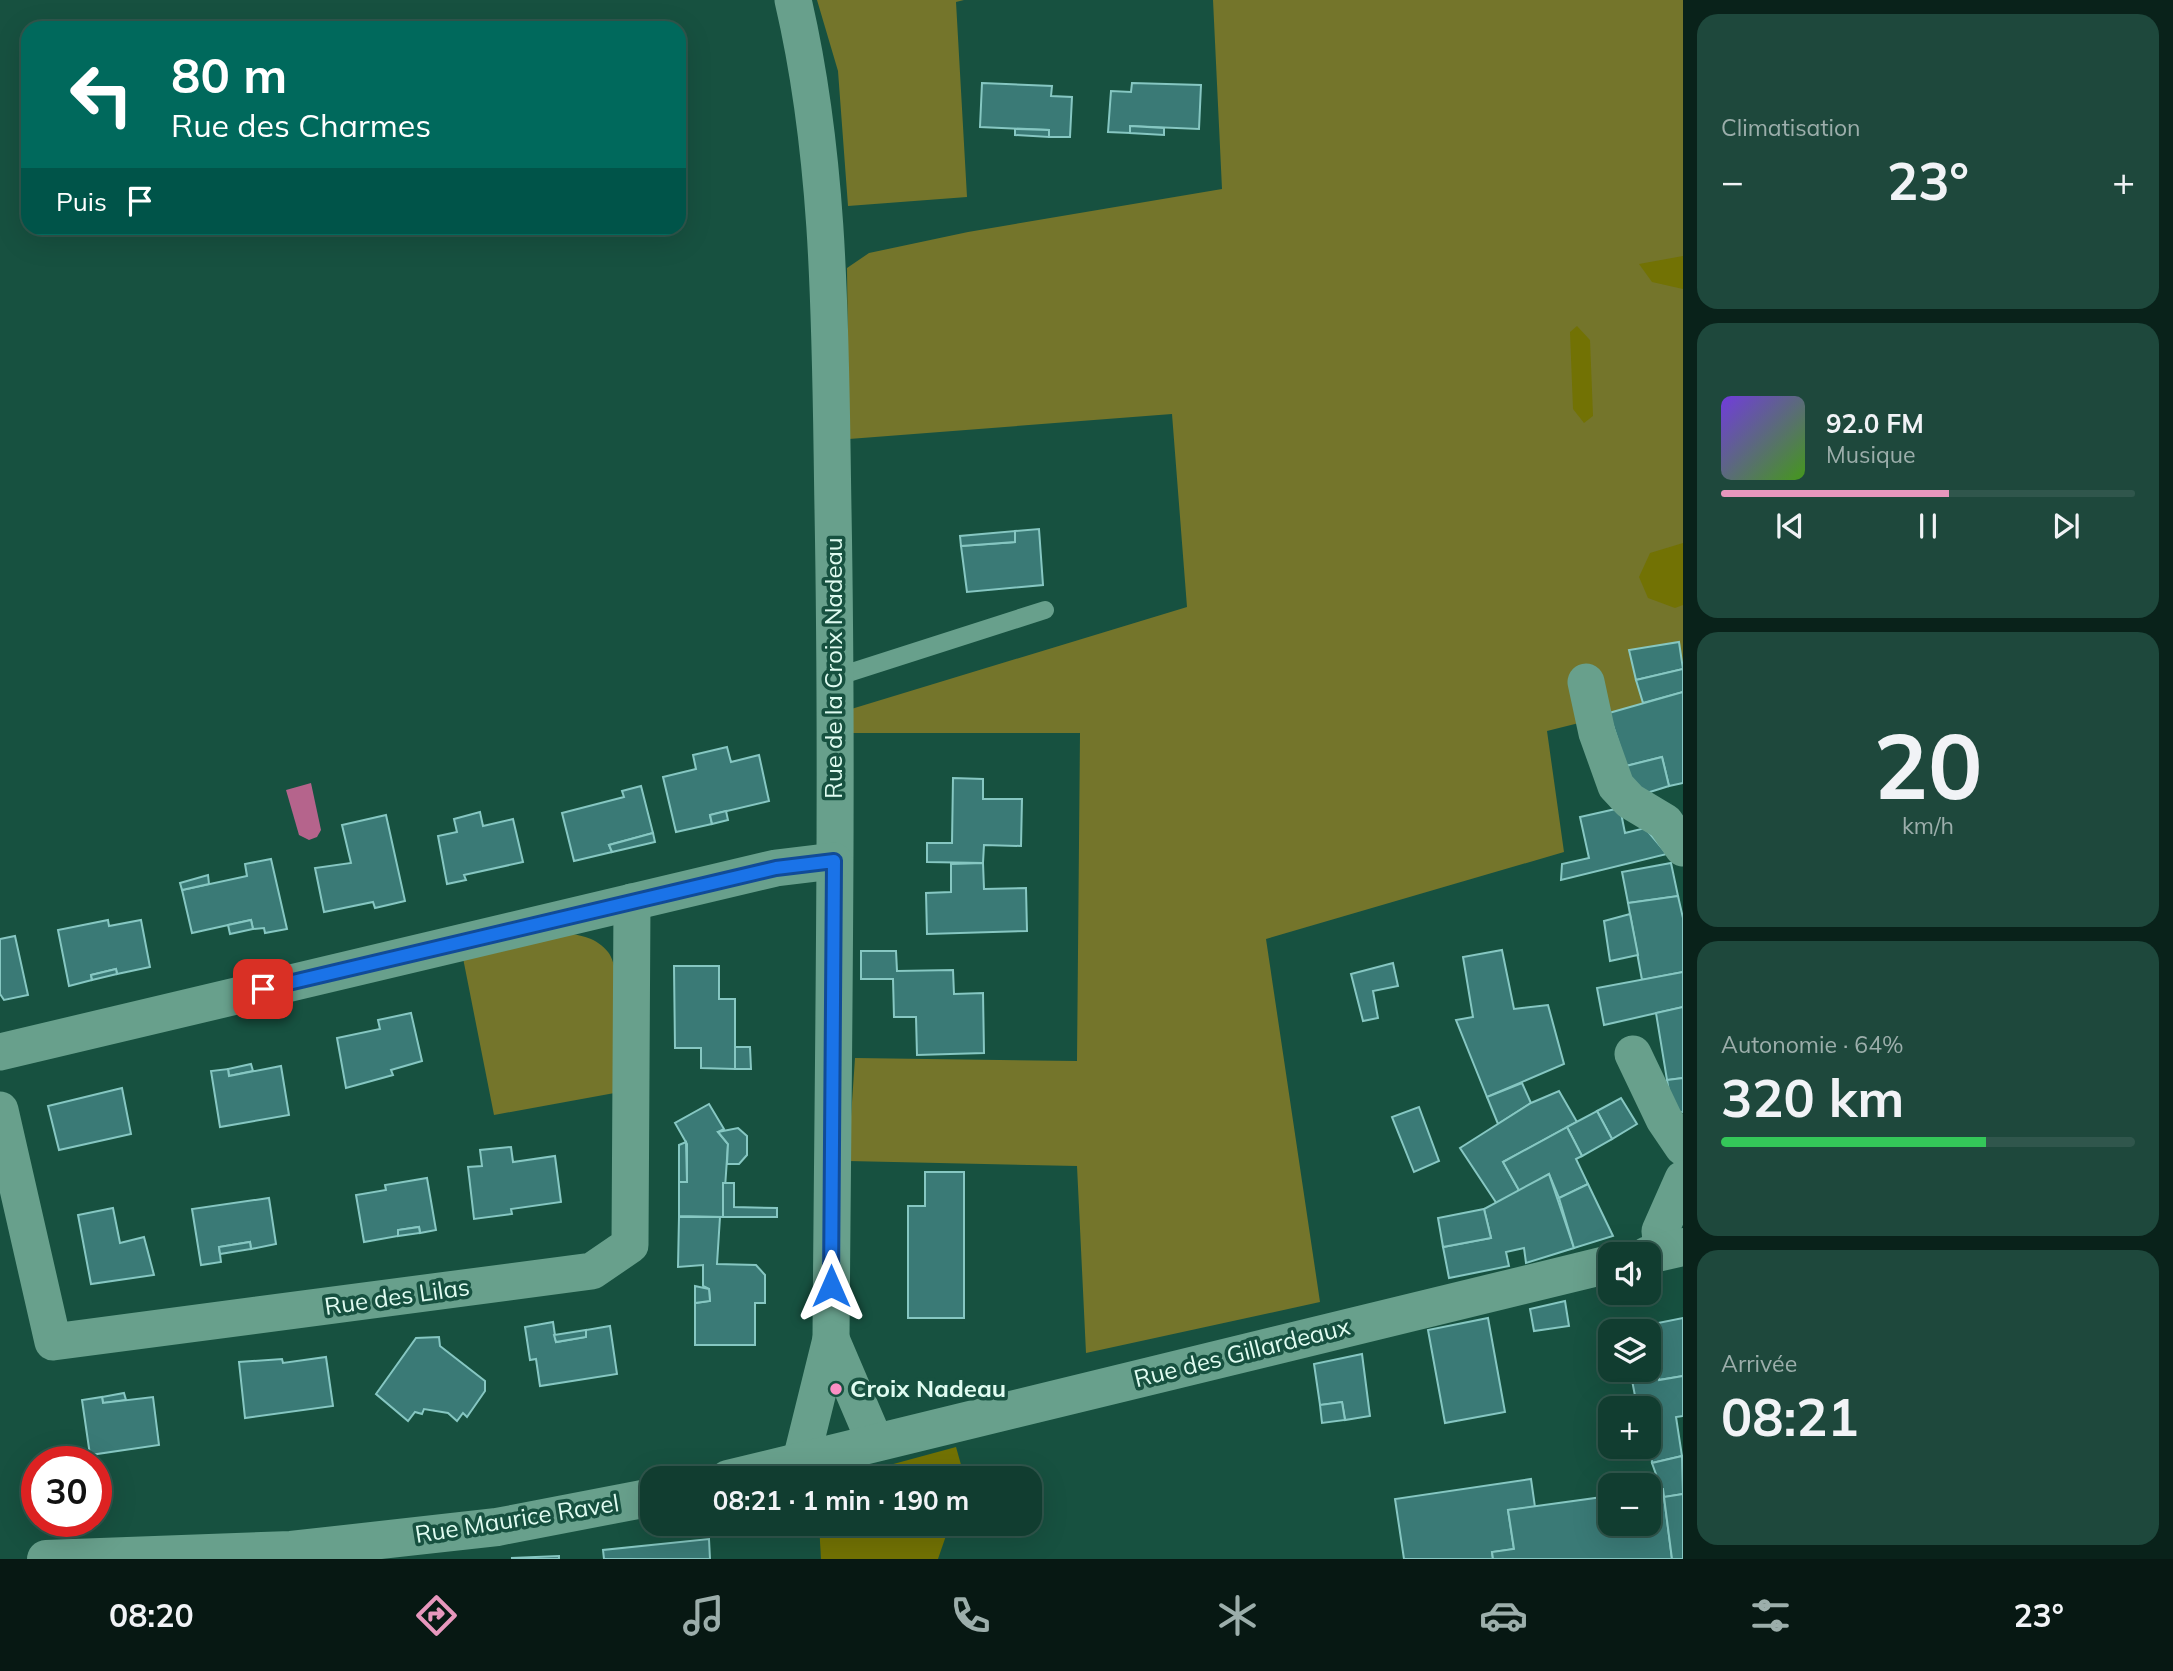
<!DOCTYPE html>
<html lang="fr">
<head>
<meta charset="utf-8">
<style>
	:root { --surface:#113d30; --page:#1e483c; --text:#f1f3f6; --muted:#9caeab; --line:#30564c; --accent:#e797bd }
	body { margin:0; font-family:Mulish,sans-serif; background:var(--page); color:var(--text); height:100vh; display:flex; flex-direction:column; font-size:26px; white-space:nowrap }
	* { box-sizing:border-box; margin:0 }
	p { font-size:23px; color:var(--muted) }
	.icon { flex:none; width:38px; height:38px; fill:none; stroke:currentColor; stroke-width:2; stroke-linecap:round; stroke-linejoin:round }
	.map { position:relative; flex:1; overflow:hidden }
	.drawer { display:flex; flex-direction:column; gap:14px; padding:14px; background:#09221a; width:490px }
	.drawer>* { flex:none }
	.guide { position:absolute; left:21px; top:21px; width:665px; height:214px; border-radius:21px; box-shadow:0 7px 28px #0002,0 0 0 2px var(--line); background:#00695c; color:#fff; overflow:hidden }
	.fabs { position:absolute; left:1598px; top:1242px; display:grid; gap:14px }
	.fabs a { display:grid; place-items:center; width:63px; height:63px; border-radius:14px; background:var(--surface); box-shadow:0 7px 28px #0002,0 0 0 2px var(--line); font-size:35px }
	.speed { position:absolute; left:21px; top:1446px; display:flex; gap:14px; font-size:35px; font-weight:700; text-align:center }
	.speed>* { display:grid; place-content:center; width:91px; height:91px; border-radius:50%; background:var(--surface); box-shadow:0 7px 28px #0002,0 0 0 2px var(--line); line-height:1 }
	.speed .limit { border:10px solid #d22; background:#fff; color:#111 }
	.pin { position:absolute; display:grid; place-items:center; width:60px; height:60px; color:#fff; margin:-30px; border-radius:14px; box-shadow:0 4px 10px #0006 }
	.me { position:absolute; width:77px; margin:-38px; rotate:0deg; stroke-linejoin:round; filter:drop-shadow(0 0 5px #0008) }
	.turn { display:flex; align-items:center; gap:24px; height:147px; padding:0 35px; font-size:32px }
	.turn .icon { width:91px; height:91px; stroke-width:2.5 }
	.turn b { display:block; font-size:49px; line-height:60px }
	.then { display:flex; align-items:center; height:66px; padding:0 35px; background:#0003; gap:14px; font-size:26px }
	.big { font-size:52px; font-weight:700; line-height:1.1 }
	.drawer .widget { flex:1; display:flex; flex-direction:column; justify-content:center; gap:10px; min-width:0; padding:0 24px; border-radius:21px; background:var(--page) }
	.drawer .dial { align-items:center; gap:0 }
	.dial b { font-size:91px; line-height:1 }
	.song { display:flex; align-items:center; gap:21px }
	.cover { width:84px; height:84px; border-radius:10px; background:linear-gradient(135deg,hsl(260 70% 55%),hsl(100 70% 35%)) }
	.played { height:7px; border-radius:4px; background:linear-gradient(90deg,var(--accent) 55%,var(--line) 55%) }
	.keys { display:flex; justify-content:space-around; direction:ltr }
	.heat { display:flex; justify-content:space-between; align-items:center; font-size:38px; direction:ltr }
	.charge { height:10px; border-radius:5px; background:linear-gradient(90deg,#34c759 64%,var(--line) 0) }
	.trip { position:absolute; left:640px; top:1466px; width:402px; height:70px; border-radius:21px; background:var(--surface); box-shadow:0 7px 28px #0002,0 0 0 2px var(--line); font-weight:700; line-height:70px; text-align:center }
	.tabs { display:flex; height:112px; justify-content:space-around; align-items:center; background:#071813; color:var(--muted) }
	.tabs .icon { width:49px; height:49px }
	.tabs .selected { color:var(--accent) }
	.tabs b { font-size:32px; color:var(--text) }
	main { display:flex; flex:1; min-height:0 }
	.map>svg:first-child { display:block }
	.green { fill:#74752b }
	.forest { fill:#727204 }
	.water { fill:#b5648c }
	.building { fill:#3a7a76; stroke:#86c7c2; stroke-width:2 }
	.lines { fill:none; stroke-linecap:round; stroke-linejoin:round }
	.service { stroke:#68a08c; stroke-width:18 }
	.minor { stroke:#68a08c; stroke-width:37 }
	.tertiary { stroke:#68a08c; stroke-width:38 }
	.route-casing { stroke:#114b97; stroke-width:18 }
	.route { stroke:#1a73e8; stroke-width:12 }
	.poi-dot { fill:#fb8fc4; stroke:#175140; stroke-width:2.5 }
	.labels { text-anchor:middle; stroke-width:7; stroke-linejoin:round; paint-order:stroke }
	.street-label { font-size:24px; fill:#e0fcf1; stroke:#175140 }
	.poi-label { font-size:24px; font-weight:bold; fill:#e0fcf1; stroke:#175140; text-anchor:start }
</style>
</head>
<body>
<main>
<div class="map">
<svg width="1683" height="1559" viewBox="0 0 1683 1559">
	<rect width="100%" height="100%" fill="#175140"/>
	<g class="green">
		<polygon points="817,0 964,0 956,2 967,197 848,206 838,71"/>
		<polygon points="1213,0 1683,0 1683,697 1547,731 1564,852 1266,939 1320,1302 1086,1353 1077,1166 848,1161 855,1058 1077,1061 1080,733 849,733 848,710 1187,607 1172,414 849,439 847,268 869,253 968,232 1222,189"/>
		<path d="M564,933C581,935 597,938 608,952C624,972 620,1062 620,1092L494,1115L463,958Z"/>
	</g>
	<g class="forest">
		<polygon points="1683,256 1683,289 1652,282 1639,264"/>
		<polygon points="1577,326 1590,340 1593,416 1584,423 1573,409 1570,332"/>
		<polygon points="1683,543 1683,605 1675,608 1648,598 1639,577 1650,553"/>
		<polygon points="956,1447 965,1479 838,1479"/>
		<polygon points="819,1524 950,1524 938,1559 821,1559"/>
	</g>
	<polygon class="water" points="311,783 321,830 317,837 309,840 299,835 286,790"/>
	<g class="building">
		<polygon points="982,83 1052,86 1051,96 1072,97 1070,137 1049,137 1049,130 980,127"/>
		<polygon points="1132,83 1201,85 1199,129 1130,126 1130,133 1108,132 1111,91 1131,92"/>
		<polygon points="1130,126 1164,128 1164,135 1130,133"/>
		<polygon points="1015,129 1049,130 1049,137 1015,135"/>
		<polygon points="1039,529 1043,585 967,592 961,546 1015,542 1015,531"/>
		<polygon points="1015,531 1015,542 961,546 960,536"/>
		<polygon points="1679,642 1683,669 1636,680 1629,650"/>
		<polygon points="1683,669 1683,692 1643,703 1636,680"/>
		<polygon points="1683,692 1683,783 1669,786 1662,757 1626,766 1609,713"/>
		<polygon points="727,747 731,762 759,755 769,801 710,815 712,824 676,832 663,777 696,769 693,755"/>
		<polygon points="1662,757 1669,786 1637,796 1626,766"/>
		<polygon points="953,778 983,779 983,799 1022,799 1021,846 984,845 983,863 927,862 927,843 952,843"/>
		<polygon points="641,786 653,833 609,845 612,852 574,861 562,813 624,797 622,791"/>
		<polygon points="1620,808 1625,833 1645,828 1667,854 1561,880 1562,864 1589,858 1580,817"/>
		<polygon points="726,811 728,820 712,824 710,815"/>
		<polygon points="480,812 483,826 513,819 523,862 464,875 466,880 447,884 438,836 457,832 454,819"/>
		<polygon points="386,815 405,901 375,908 373,902 324,912 315,868 351,863 342,825"/>
		<polygon points="653,833 655,842 612,852 609,845"/>
		<polygon points="271,859 287,929 265,933 264,928 253,929 251,920 192,933 182,890 247,876 245,864"/>
		<polygon points="983,863 984,889 1026,888 1027,931 927,934 926,893 951,892 951,864"/>
		<polygon points="1671,863 1678,896 1628,903 1622,872"/>
		<polygon points="208,875 209,884 182,890 180,883"/>
		<polygon points="1678,896 1683,918 1683,972 1642,980 1628,903"/>
		<polygon points="1630,914 1638,955 1610,961 1604,921"/>
		<polygon points="108,920 109,926 141,920 150,967 117,974 116,969 91,975 92,980 69,986 58,930"/>
		<polygon points="251,920 253,929 230,934 228,925"/>
		<polygon points="15,936 28,995 4,1000 0,994 0,939"/>
		<polygon points="1502,950 1514,1009 1548,1005 1564,1064 1487,1097 1456,1020 1473,1017 1463,957"/>
		<polygon points="861,951 896,951 897,971 953,970 954,994 983,993 984,1053 917,1055 916,1017 894,1017 893,979 861,979"/>
		<polygon points="1393,963 1398,986 1373,991 1378,1018 1363,1021 1351,974"/>
		<polygon points="674,966 719,966 719,999 735,999 735,1069 701,1068 701,1048 675,1048"/>
		<polygon points="116,969 117,974 92,980 91,975"/>
		<polygon points="1683,972 1683,1007 1604,1025 1597,988"/>
		<polygon points="1683,1007 1683,1078 1667,1080 1656,1013"/>
		<polygon points="411,1013 422,1061 391,1070 393,1075 346,1088 337,1038 380,1029 378,1020"/>
		<polygon points="735,1047 750,1047 751,1069 735,1069"/>
		<polygon points="251,1064 253,1071 229,1076 228,1069"/>
		<polygon points="281,1066 289,1115 220,1127 211,1071 228,1069 229,1076"/>
		<polygon points="1683,1078 1683,1112 1673,1114 1667,1080"/>
		<polygon points="1522,1083 1531,1103 1498,1124 1487,1097"/>
		<polygon points="122,1088 131,1134 59,1150 48,1106"/>
		<polygon points="1559,1091 1577,1122 1503,1162 1520,1192 1497,1204 1460,1148 1531,1103"/>
		<polygon points="1621,1098 1637,1124 1612,1139 1597,1111"/>
		<polygon points="709,1104 724,1129 718,1132 728,1144 723,1217 679,1216 679,1182 687,1182 687,1144 675,1123"/>
		<polygon points="1419,1107 1439,1161 1414,1172 1392,1117"/>
		<polygon points="1597,1111 1612,1139 1582,1156 1567,1127"/>
		<polygon points="1567,1127 1582,1156 1576,1159 1588,1184 1559,1198 1549,1174 1520,1192 1503,1162"/>
		<polygon points="738,1128 747,1136 747,1155 739,1164 727,1164 728,1144 718,1132"/>
		<polygon points="686,1142 687,1182 679,1182 679,1145"/>
		<polygon points="511,1147 513,1162 555,1156 561,1202 511,1209 512,1214 474,1219 468,1167 482,1166 480,1150"/>
		<polygon points="925,1172 964,1172 964,1318 908,1318 908,1206 925,1206"/>
		<polygon points="1549,1174 1574,1248 1526,1263 1524,1248 1506,1252 1509,1266 1449,1278 1443,1247 1491,1238 1484,1209"/>
		<polygon points="427,1178 436,1230 420,1233 419,1227 398,1230 398,1236 364,1242 356,1195 386,1190 385,1185"/>
		<polygon points="723,1183 734,1183 734,1207 777,1208 777,1217 723,1217"/>
		<polygon points="1588,1184 1613,1236 1574,1248 1559,1198"/>
		<polygon points="269,1198 276,1244 251,1249 250,1242 219,1247 221,1262 201,1265 192,1209"/>
		<polygon points="113,1208 120,1243 144,1237 154,1275 91,1284 78,1215"/>
		<polygon points="1484,1209 1491,1238 1443,1247 1438,1218"/>
		<polygon points="679,1217 720,1217 717,1264 756,1265 765,1275 765,1303 755,1303 755,1345 695,1345 695,1303 710,1301 709,1289 703,1286 703,1265 678,1267"/>
		<polygon points="419,1227 420,1233 398,1236 398,1230"/>
		<polygon points="250,1242 251,1249 220,1254 219,1247"/>
		<polygon points="695,1286 709,1289 710,1301 695,1303"/>
		<polygon points="1565,1301 1569,1326 1534,1331 1530,1309"/>
		<polygon points="1488,1318 1505,1412 1445,1423 1428,1330"/>
		<polygon points="1683,1318 1683,1376 1659,1380 1648,1325"/>
		<polygon points="553,1322 556,1342 586,1337 586,1330 610,1326 617,1374 540,1386 536,1359 530,1360 525,1327"/>
		<polygon points="1648,1325 1651,1339 1648,1332 1624,1332"/>
		<polygon points="586,1330 586,1337 556,1342 554,1335"/>
		<polygon points="439,1337 440,1346 485,1381 485,1391 467,1417 463,1413 457,1421 448,1413 424,1409 422,1414 415,1412 408,1421 376,1394 416,1338"/>
		<polygon points="1648,1339 1659,1380 1683,1376 1683,1416 1676,1417 1682,1456 1652,1463 1648,1409 1623,1409 1637,1406 1630,1370 1648,1370"/>
		<polygon points="1362,1354 1370,1416 1345,1420 1342,1402 1320,1405 1314,1364"/>
		<polygon points="326,1357 333,1406 245,1418 239,1362 282,1359 283,1363"/>
		<polygon points="124,1393 126,1400 103,1403 102,1397"/>
		<polygon points="102,1397 103,1403 153,1397 159,1445 90,1455 82,1400"/>
		<polygon points="1342,1402 1345,1420 1322,1423 1320,1405"/>
		<polygon points="1682,1456 1683,1494 1664,1497 1652,1463"/>
		<polygon points="1531,1479 1535,1507 1508,1510 1514,1549 1492,1552 1493,1559 1404,1559 1395,1499"/>
		<polygon points="1663,1489 1672,1559 1493,1559 1492,1552 1514,1549 1508,1510 1610,1496 1610,1524 1648,1524 1648,1491"/>
		<polygon points="1683,1494 1683,1559 1672,1559 1664,1497"/>
		<polygon points="709,1539 710,1559 604,1559 603,1550"/>
		<polygon points="559,1556 559,1559 511,1558"/>
	</g>
	<g class="lines">
		<polyline class="service" points="836,677 1045,610"/>
		<g class="minor">
			<path d="M793,0C832,167 830,339 833,510C838,786 833,1062 831,1339"/>
			<polyline points="1586,682 1597,733 1616,786 1630,801 1665,822 1683,848"/>
			<polyline points="0,1052 776,868 834,861"/>
			<polyline points="1633,1054 1664,1119 1683,1147"/>
			<polyline points="0,1110 53,1342 592,1271 630,1245 632,902"/>
			<polyline points="1662,1251 1660,1231 1683,1179"/>
			<polyline points="801,1460 831,1339 875,1442"/>
		</g>
		<g class="tertiary">
			<polyline points="1648,1255 1683,1247"/>
			<polyline points="728,1479 1610,1264"/>
			<polyline points="46,1559 291,1550 497,1527 653,1497"/>
		</g>
	</g>
	<g class="lines">
		<defs>
			<polyline id="route" points="263,989 776,868 834,861 831,1286"/>
		</defs>
		<use href="#route" class="route-casing"/>
		<use href="#route" class="route"/>
	</g>
	<circle class="poi-dot" cx="836" cy="1389" r="7"/>
	<g class="labels">
		<g class="street-label">
			<text transform="translate(834 668) rotate(-90)" y="8">Rue de la Croix Nadeau</text>
			<text transform="translate(397 1297) rotate(-8)" y="8">Rue des Lilas</text>
			<text transform="translate(1242 1353) rotate(-14)" y="8">Rue des Gillardeaux</text>
			<text transform="translate(517 1519) rotate(-9)" y="8">Rue Maurice Ravel</text>
		</g>
		<g class="poi-label">
			<text x="850" y="1397">Croix Nadeau</text>
		</g>
	</g>
</svg>
<div class="fabs">
<a><svg class="icon" aria-label="sound" viewBox="0 0 24 24"><path d="M4 9h4l5-4v14l-5-4H4zM17 9q2 3 0 6"/></svg></a>
<a><svg class="icon" aria-label="layers" viewBox="0 0 24 24"><path d="M12 4l9 5-9 5-9-5zM3 14l9 5 9-5"/></svg></a>
<a>+</a>
<a>−</a>
</div>
<div class="speed"><div class="limit">30</div></div>
<div class="pin" style="left:263px;top:989px;background:#d93025"><svg class="icon" aria-label="arrive" viewBox="0 0 24 24"><path d="M6 21V4h12l-3 4 3 4H6"/></svg></div>
<svg class="me" style="left:831px;top:1286px" viewBox="-20 -20 40 40"><path d="M0-17L14 15 0 8-14 15z" fill="#1a73e8" stroke="#fff" stroke-width="4"/></svg>
<div class="trip">08:21 · 1 min · 190 m</div>
<div class="guide">
<div class="turn"><svg class="icon" aria-label="left" viewBox="0 0 24 24"><path d="M17 20v-9H6M10 6l-5 5 5 5"/></svg><div><b>80 m</b>Rue des Charmes</div></div>
<div class="then">Puis<svg class="icon" aria-label="arrive" viewBox="0 0 24 24"><path d="M6 21V4h12l-3 4 3 4H6"/></svg></div>
</div>
</div>
<section class="drawer">
<div class="widget"><p>Climatisation</p>
<div class="heat"><a>−</a><b class="big">23°</b><a>+</a></div>
</div>
<div class="widget">
<div class="song"><i class="cover"></i><div><b>92.0 FM</b><p>Musique</p></div></div>
<div class="played"></div>
<div class="keys"><svg class="icon" aria-label="previous" viewBox="0 0 24 24"><path d="M18 5L8 12l10 7zM5 5v14"/></svg><svg class="icon" aria-label="pause" viewBox="0 0 24 24"><path d="M8 5v14M16 5v14"/></svg><svg class="icon" aria-label="next" viewBox="0 0 24 24"><path d="M6 5l10 7-10 7zM19 5v14"/></svg></div>
</div>
<div class="widget dial"><b>20</b><p>km/h</p></div>
<div class="widget"><p>Autonomie · 64%</p><b class="big">320 km</b><div class="charge"></div></div>
<div class="widget"><p>Arrivée</p><b class="big">08:21</b></div>
</section>
</main>
<nav class="tabs">
<b>08:20</b>
<svg class="icon selected" aria-label="directions" viewBox="0 0 24 24"><path d="M12 3l9 9-9 9-9-9zM9 14v-3h6M13 9l2 2-2 2"/></svg>
<svg class="icon" aria-label="music" viewBox="0 0 24 24"><path d="M9 18V5l10-2v13"/><circle cx="6" cy="18" r="3"/><circle cx="16" cy="16" r="3"/></svg>
<svg class="icon" aria-label="phone" viewBox="0 0 24 24"><path d="M5 4h4l2 5-3 2q2 4 5 5l2-3 5 2v4C11 20 4 13 5 4z"/></svg>
<svg class="icon" aria-label="climate" viewBox="0 0 24 24"><path d="M12 3v18M4 7l16 10M4 17L20 7"/></svg>
<svg class="icon" aria-label="car" viewBox="0 0 24 24"><path d="M5 17H2v-5l4-1 3-4h7l3 4 3 1v5h-3M9 17h6M6 11h13"/><circle cx="7" cy="17" r="2"/><circle cx="17" cy="17" r="2"/></svg>
<svg class="icon" aria-label="filters" viewBox="0 0 24 24"><path d="M4 7h16M4 17h16"/><circle cx="9" cy="7" r="2"/><circle cx="15" cy="17" r="2"/></svg>
<b>23°</b>
</nav>
</body>
</html>
